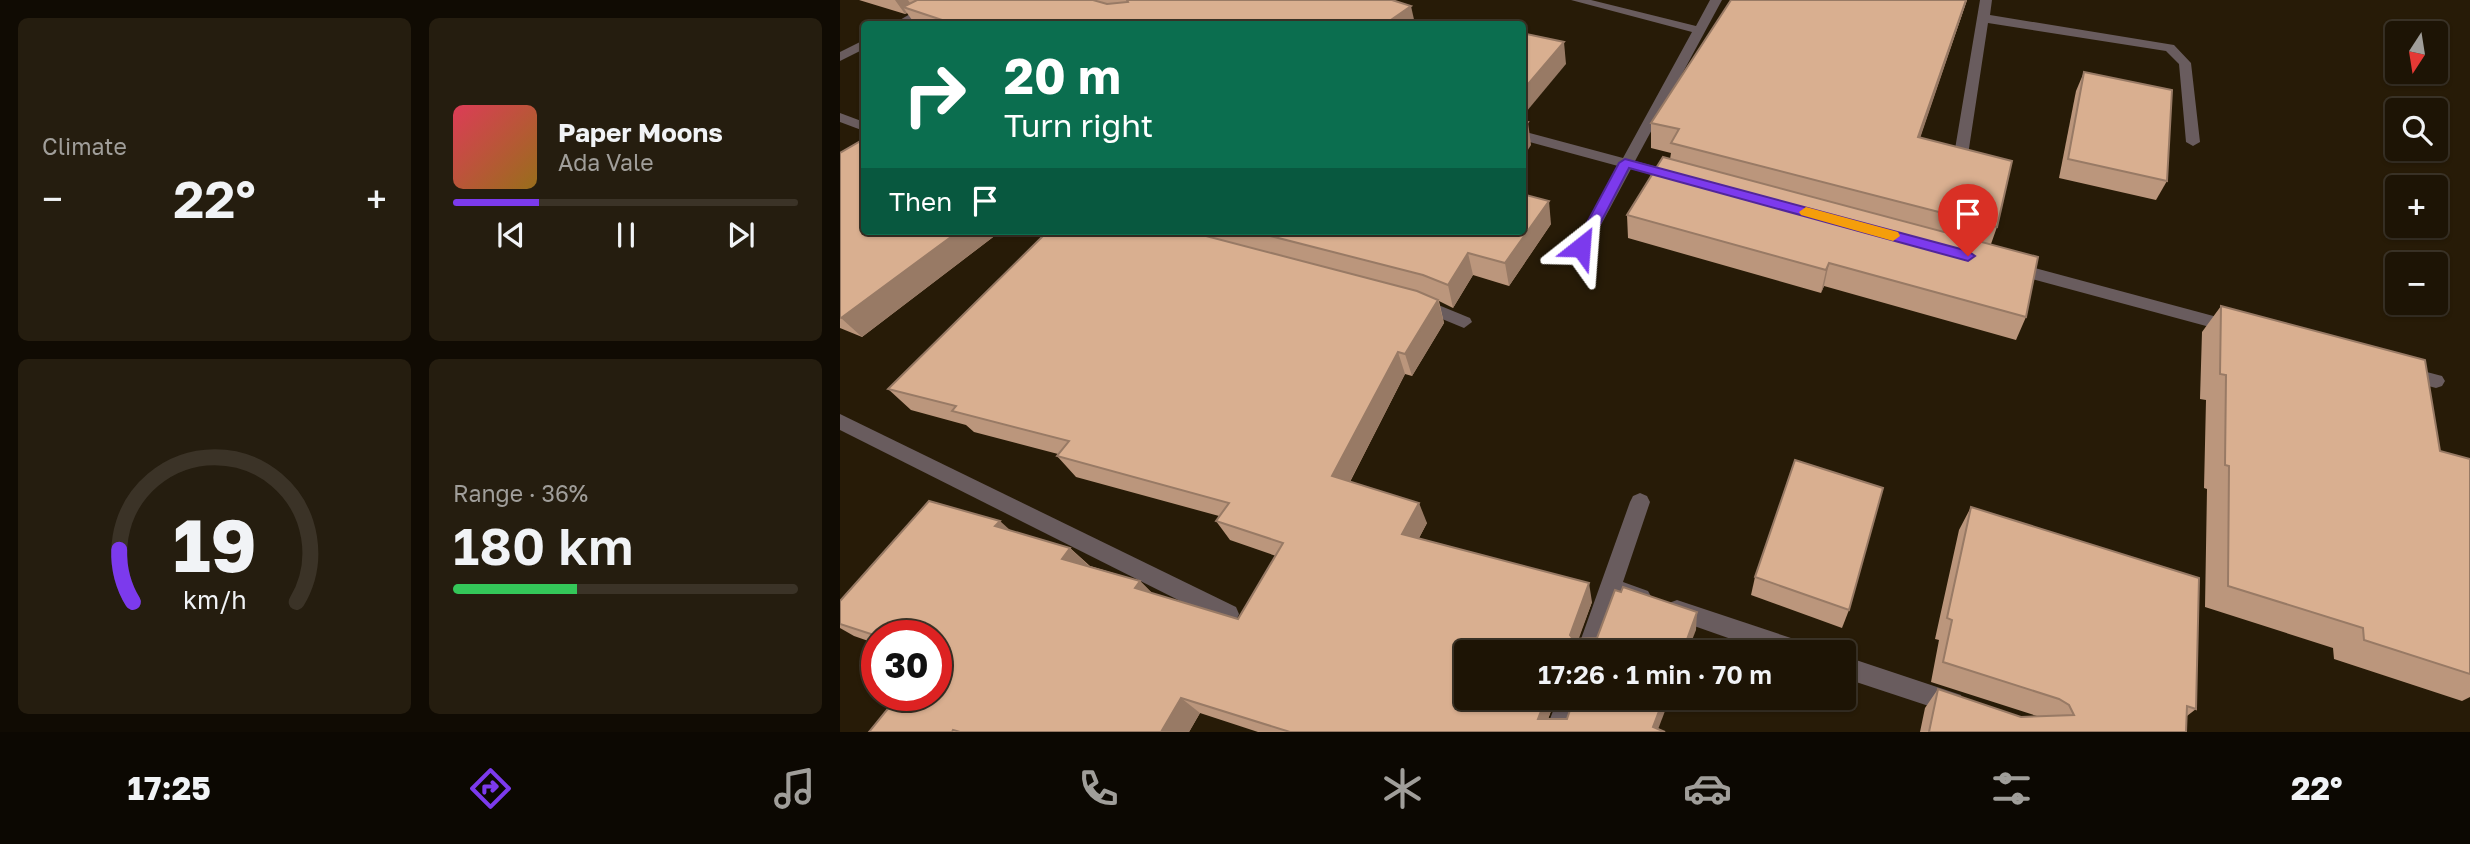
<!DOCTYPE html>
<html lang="en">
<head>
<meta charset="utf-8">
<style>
	:root { --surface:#1d1405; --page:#251d0f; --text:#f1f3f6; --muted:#a09e9a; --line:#3b3327; --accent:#7c3aed }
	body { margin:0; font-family:"Golos Text",sans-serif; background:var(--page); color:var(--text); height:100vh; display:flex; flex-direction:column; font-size:26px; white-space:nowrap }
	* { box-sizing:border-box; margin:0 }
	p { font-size:23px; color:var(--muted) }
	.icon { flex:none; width:38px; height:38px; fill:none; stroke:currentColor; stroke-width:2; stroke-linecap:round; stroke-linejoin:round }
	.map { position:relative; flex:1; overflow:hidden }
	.sheet { display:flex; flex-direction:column; gap:18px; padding:18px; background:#100b03; width:840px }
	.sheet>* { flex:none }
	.hud { position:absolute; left:21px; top:21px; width:665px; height:214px; border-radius:7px; box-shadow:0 2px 5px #0004,0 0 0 2px var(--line); background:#0b6e4f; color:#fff; overflow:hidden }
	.needle { width:46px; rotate:192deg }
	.tools { position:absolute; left:1545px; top:21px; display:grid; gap:14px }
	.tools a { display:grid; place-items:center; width:63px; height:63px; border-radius:7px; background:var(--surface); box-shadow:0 2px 5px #0004,0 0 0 2px var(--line); font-size:35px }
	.speed { position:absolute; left:21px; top:620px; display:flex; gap:14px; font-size:35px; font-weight:700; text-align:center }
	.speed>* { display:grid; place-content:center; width:91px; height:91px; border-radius:50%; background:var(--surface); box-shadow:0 2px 5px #0004,0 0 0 2px var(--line); line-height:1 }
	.speed .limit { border:10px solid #d22; background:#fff; color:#111 }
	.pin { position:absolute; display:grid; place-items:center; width:60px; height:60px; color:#fff; margin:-72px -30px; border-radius:50% 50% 50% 0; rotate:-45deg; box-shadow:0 0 7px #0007 }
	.pin .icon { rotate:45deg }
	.me { position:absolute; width:77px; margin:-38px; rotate:28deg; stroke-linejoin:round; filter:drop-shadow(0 0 5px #0008) }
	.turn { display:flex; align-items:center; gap:24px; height:147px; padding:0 28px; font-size:32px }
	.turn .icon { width:91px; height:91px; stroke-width:2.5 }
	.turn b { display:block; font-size:49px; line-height:60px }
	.then { display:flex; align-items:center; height:66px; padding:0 28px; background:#0003; gap:14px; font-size:26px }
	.big { font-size:52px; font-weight:600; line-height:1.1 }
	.sheet .tile { flex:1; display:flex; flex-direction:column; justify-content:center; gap:10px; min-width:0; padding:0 24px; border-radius:10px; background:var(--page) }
	.sheet .dial { align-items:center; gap:0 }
	.dial svg { height:182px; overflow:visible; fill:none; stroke:var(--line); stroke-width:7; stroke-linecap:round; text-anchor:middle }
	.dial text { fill:var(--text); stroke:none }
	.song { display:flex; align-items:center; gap:21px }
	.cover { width:84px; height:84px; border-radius:10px; background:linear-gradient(135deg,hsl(350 70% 55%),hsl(40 70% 35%)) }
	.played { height:7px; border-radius:4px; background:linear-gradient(90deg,var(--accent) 25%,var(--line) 25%) }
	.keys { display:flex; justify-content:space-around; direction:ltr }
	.heat { display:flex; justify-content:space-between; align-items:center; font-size:38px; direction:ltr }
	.charge { height:10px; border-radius:5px; background:linear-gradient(90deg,#34c759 36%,var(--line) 0) }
	.sheet .tiles { flex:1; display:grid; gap:18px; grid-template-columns:repeat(2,1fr) }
	.trip { position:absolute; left:614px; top:640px; width:402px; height:70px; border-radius:7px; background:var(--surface); box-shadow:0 2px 5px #0004,0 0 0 2px var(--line); font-weight:600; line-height:70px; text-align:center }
	.menu { display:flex; height:112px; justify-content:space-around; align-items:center; background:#0c0802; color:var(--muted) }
	.menu .icon { width:49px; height:49px }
	.menu .on { color:var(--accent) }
	.menu b { font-size:32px; color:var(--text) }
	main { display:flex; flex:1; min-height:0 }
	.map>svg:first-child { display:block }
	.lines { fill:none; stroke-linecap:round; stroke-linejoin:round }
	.minor { fill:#695c5e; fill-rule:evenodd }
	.wall { fill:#bb967c }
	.shaded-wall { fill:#987a65 }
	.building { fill:#d9af90; stroke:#987a65; stroke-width:2 }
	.route { fill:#7c3aed; stroke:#51269a; stroke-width:2 }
	.slow { fill:#f59e0b }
</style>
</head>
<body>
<main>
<section class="sheet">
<div class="tiles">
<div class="tile"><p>Climate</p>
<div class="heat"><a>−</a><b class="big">22°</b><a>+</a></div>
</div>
<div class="tile">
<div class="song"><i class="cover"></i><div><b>Paper Moons</b><p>Ada Vale</p></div></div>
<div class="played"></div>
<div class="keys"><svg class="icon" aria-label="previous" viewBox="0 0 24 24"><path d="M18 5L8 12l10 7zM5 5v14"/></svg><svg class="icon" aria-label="pause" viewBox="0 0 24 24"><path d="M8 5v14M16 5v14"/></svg><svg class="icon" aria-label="next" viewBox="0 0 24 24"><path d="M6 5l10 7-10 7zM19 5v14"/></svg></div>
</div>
<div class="tile dial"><svg viewBox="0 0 100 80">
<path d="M14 69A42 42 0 1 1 86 69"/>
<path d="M14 69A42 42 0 0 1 8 46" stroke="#7c3aed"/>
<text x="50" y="56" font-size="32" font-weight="700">19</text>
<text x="50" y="72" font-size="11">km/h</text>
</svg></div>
<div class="tile"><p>Range · 36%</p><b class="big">180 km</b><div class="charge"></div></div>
</div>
</section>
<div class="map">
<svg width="1630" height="732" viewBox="0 0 1630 732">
	<rect width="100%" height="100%" fill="#271b07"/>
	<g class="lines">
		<g class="minor">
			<polygon points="94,0 109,0 67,24 53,24"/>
			<polygon points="731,0 751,0 856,26 870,0 882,0 795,161 843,174 845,177 838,182 791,169 747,251 741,252 733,247 778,166 682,140 682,131 783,158 852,32"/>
			<polygon points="1140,0 1152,0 1150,15 1334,45 1351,63 1360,142 1353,146 1346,142 1339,64 1326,51 1148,23 1128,155 1121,159 1116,158 1114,155"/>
			<polygon points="24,40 24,49 0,61 0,52"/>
			<polygon points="0,113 24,122 24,131 0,122"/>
			<polygon points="1172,262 1392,321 1400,327 1392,333 1166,272 1164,268 1166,264"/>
			<polygon points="579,297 630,318 632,322 624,328 573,307 571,303 573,299"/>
			<polygon points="1564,366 1602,376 1605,381 1602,386 1596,388 1558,378 1555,373 1558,368"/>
			<polygon points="0,414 396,607 399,614 396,621 388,624 380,621 0,430"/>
			<polygon points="800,493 807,496 810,502 783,582 808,591 812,598 808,605 801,608 777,600 758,653 736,653 790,502 793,496"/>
			<polygon points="837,600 963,642 971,645 974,653 931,653 837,620 829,617 826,610 829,603"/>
			<polygon points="1004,656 1121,695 1124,703 1121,711 1113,714 1004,678"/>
			<polygon points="718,698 740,698 729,732 705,732"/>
		</g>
	</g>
	<g class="wall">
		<polygon points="19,0 552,0 575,24 75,24 67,13 65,14"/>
		<polygon points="891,0 1127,0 1080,137 1157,227 1151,244 1186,317 1176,340 984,286 981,293 788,238 787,215 830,159 831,153 811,148 811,123"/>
		<polygon points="1244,72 1327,181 1316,200 1219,178 1236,91"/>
		<polygon points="0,153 24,231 161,231 22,337 0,328"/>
		<polygon points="711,224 669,286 633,275 613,308 599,301 604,323 572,376 565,374 510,482 587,523 579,538 752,602 738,639 757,638 856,630 626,698 716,698 708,719 818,729 825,732 418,732 360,713 349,732 29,732 96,695 96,635 37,635 37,644 14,636 0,628 0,601 171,531 230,548 250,566 300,581 312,593 398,619 436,556 390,540 376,521 379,516 236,477 217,456 218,454 134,432 126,425 71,410 48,389 208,231 682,231"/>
		<polygon points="1381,306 1600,451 1630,459 1630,697 1622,701 1494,659 1493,648 1365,607 1367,489 1364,488 1366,400 1360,399 1362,332"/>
		<polygon points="1131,507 1356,709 1347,716 1346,732 1080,732 1085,708 1098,689 1181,717 1197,716 1091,682 1099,640 1095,639 1119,530"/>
		<polygon points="915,577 1009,610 1002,628 911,595"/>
	</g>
	<g class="shaded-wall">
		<polygon points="55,0 68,0 74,9 63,7 67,13 65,14"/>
		<polygon points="1126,0 1127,0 1072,162 1078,137"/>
		<polygon points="571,6 575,24 545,24"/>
		<polygon points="724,42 726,64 682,117 682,91"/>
		<polygon points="688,122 691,145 682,159 682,131"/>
		<polygon points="709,201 711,224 669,286 665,263"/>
		<polygon points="119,231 161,231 22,337 1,318"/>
		<polygon points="628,253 633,275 613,308 608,285"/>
		<polygon points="989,263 984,286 981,293 986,270"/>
		<polygon points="598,300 604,323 572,376 565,354"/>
		<polygon points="558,352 565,374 502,497 492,476"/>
		<polygon points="579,503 587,523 571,553 562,534"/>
		<polygon points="160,521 182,541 155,526"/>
		<polygon points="230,548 250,567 222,559"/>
		<polygon points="300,581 318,599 295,588"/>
		<polygon points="749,583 752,602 734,652 730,635"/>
		<polygon points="857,612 856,630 847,653 842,653"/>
		<polygon points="341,698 360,713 349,732 321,732"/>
		<polygon points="706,698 716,698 703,732 698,719"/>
		<polygon points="824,698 830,698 817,732 813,727"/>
	</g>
	<g class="building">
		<polygon points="77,0 253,0 267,4 288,2 287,0 552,0 571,6 545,24 114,24 63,7"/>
		<polygon points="891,0 1126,0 1078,137 1172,161 1157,227 831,143 839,129 811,123"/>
		<polygon points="682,33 724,42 682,91"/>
		<polygon points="1244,72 1332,90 1327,181 1228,159"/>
		<polygon points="682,121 688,122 682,131"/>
		<polygon points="24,139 24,231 119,231 1,318 0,317 0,153"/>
		<polygon points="823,157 1198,257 1186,317 989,263 986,270 787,215"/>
		<polygon points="682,194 709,201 665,263 628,253 608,285 583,275 411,231 682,231"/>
		<polygon points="208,231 347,231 577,291 598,300 565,354 558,352 492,476 579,503 562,534 749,583 730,635 733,639 757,638 775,590 781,592 783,587 857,612 842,653 626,653 626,698 706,698 698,719 727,719 734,698 824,698 813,727 825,732 450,732 341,698 321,732 120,732 113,730 112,732 29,732 59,695 96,695 96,635 37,636 0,624 0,601 89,501 160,521 155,526 230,548 222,559 300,581 295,588 398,619 443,543 376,521 389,503 217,456 229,441 112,411 116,406 48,389"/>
		<polygon points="1381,306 1585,360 1600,451 1630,459 1630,674 1524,640 1523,628 1388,586 1389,466 1385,465 1386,375 1380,374"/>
		<polygon points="955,460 1043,488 1009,610 915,577"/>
		<polygon points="1131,507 1359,578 1356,709 1347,706 1346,732 1089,732 1098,689 1181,717 1234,715 1229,705 1219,699 1103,662 1112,620 1107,618"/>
	</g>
	<polygon class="route" points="785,159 1128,251 1135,256 1128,261 789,168 746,251 736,251 734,247 779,163"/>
	<polygon class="slow" points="966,207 1058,232 1060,236 1053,241 961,215 959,212"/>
</svg>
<div class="tools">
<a><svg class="needle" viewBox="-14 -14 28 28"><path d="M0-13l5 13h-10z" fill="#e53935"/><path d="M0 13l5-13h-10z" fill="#a09e9a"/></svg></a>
<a><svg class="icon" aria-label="search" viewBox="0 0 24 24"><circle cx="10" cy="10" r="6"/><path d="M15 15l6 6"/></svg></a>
<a>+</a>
<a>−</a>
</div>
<div class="speed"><div class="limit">30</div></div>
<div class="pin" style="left:1128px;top:256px;background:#d93025"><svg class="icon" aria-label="arrive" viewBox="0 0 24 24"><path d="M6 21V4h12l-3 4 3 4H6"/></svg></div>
<svg class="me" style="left:741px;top:247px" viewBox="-20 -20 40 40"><path d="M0-17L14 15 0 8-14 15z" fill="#7c3aed" stroke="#fff" stroke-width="4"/></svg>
<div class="trip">17:26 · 1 min · 70 m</div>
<div class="hud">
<div class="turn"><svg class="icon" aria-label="right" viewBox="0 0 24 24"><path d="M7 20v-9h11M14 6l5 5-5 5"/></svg><div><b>20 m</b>Turn right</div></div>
<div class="then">Then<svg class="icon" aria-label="arrive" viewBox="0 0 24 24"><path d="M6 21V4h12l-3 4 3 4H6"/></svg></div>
</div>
</div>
</main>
<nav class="menu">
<b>17:25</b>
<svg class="icon on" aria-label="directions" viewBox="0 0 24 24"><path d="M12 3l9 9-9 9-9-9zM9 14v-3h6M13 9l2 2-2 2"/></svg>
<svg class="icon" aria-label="music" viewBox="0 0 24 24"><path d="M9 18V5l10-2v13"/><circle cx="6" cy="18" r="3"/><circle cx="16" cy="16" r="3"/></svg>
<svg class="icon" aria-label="phone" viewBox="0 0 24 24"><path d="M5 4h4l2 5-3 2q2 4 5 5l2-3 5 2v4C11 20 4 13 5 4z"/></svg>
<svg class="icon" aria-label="climate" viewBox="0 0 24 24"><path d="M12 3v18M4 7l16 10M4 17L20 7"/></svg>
<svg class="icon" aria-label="car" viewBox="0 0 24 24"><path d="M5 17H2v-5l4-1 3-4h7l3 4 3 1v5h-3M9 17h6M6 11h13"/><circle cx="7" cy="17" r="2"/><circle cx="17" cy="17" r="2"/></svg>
<svg class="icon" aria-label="filters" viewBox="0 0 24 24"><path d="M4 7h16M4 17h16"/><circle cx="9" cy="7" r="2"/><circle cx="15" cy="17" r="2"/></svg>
<b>22°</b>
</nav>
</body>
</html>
